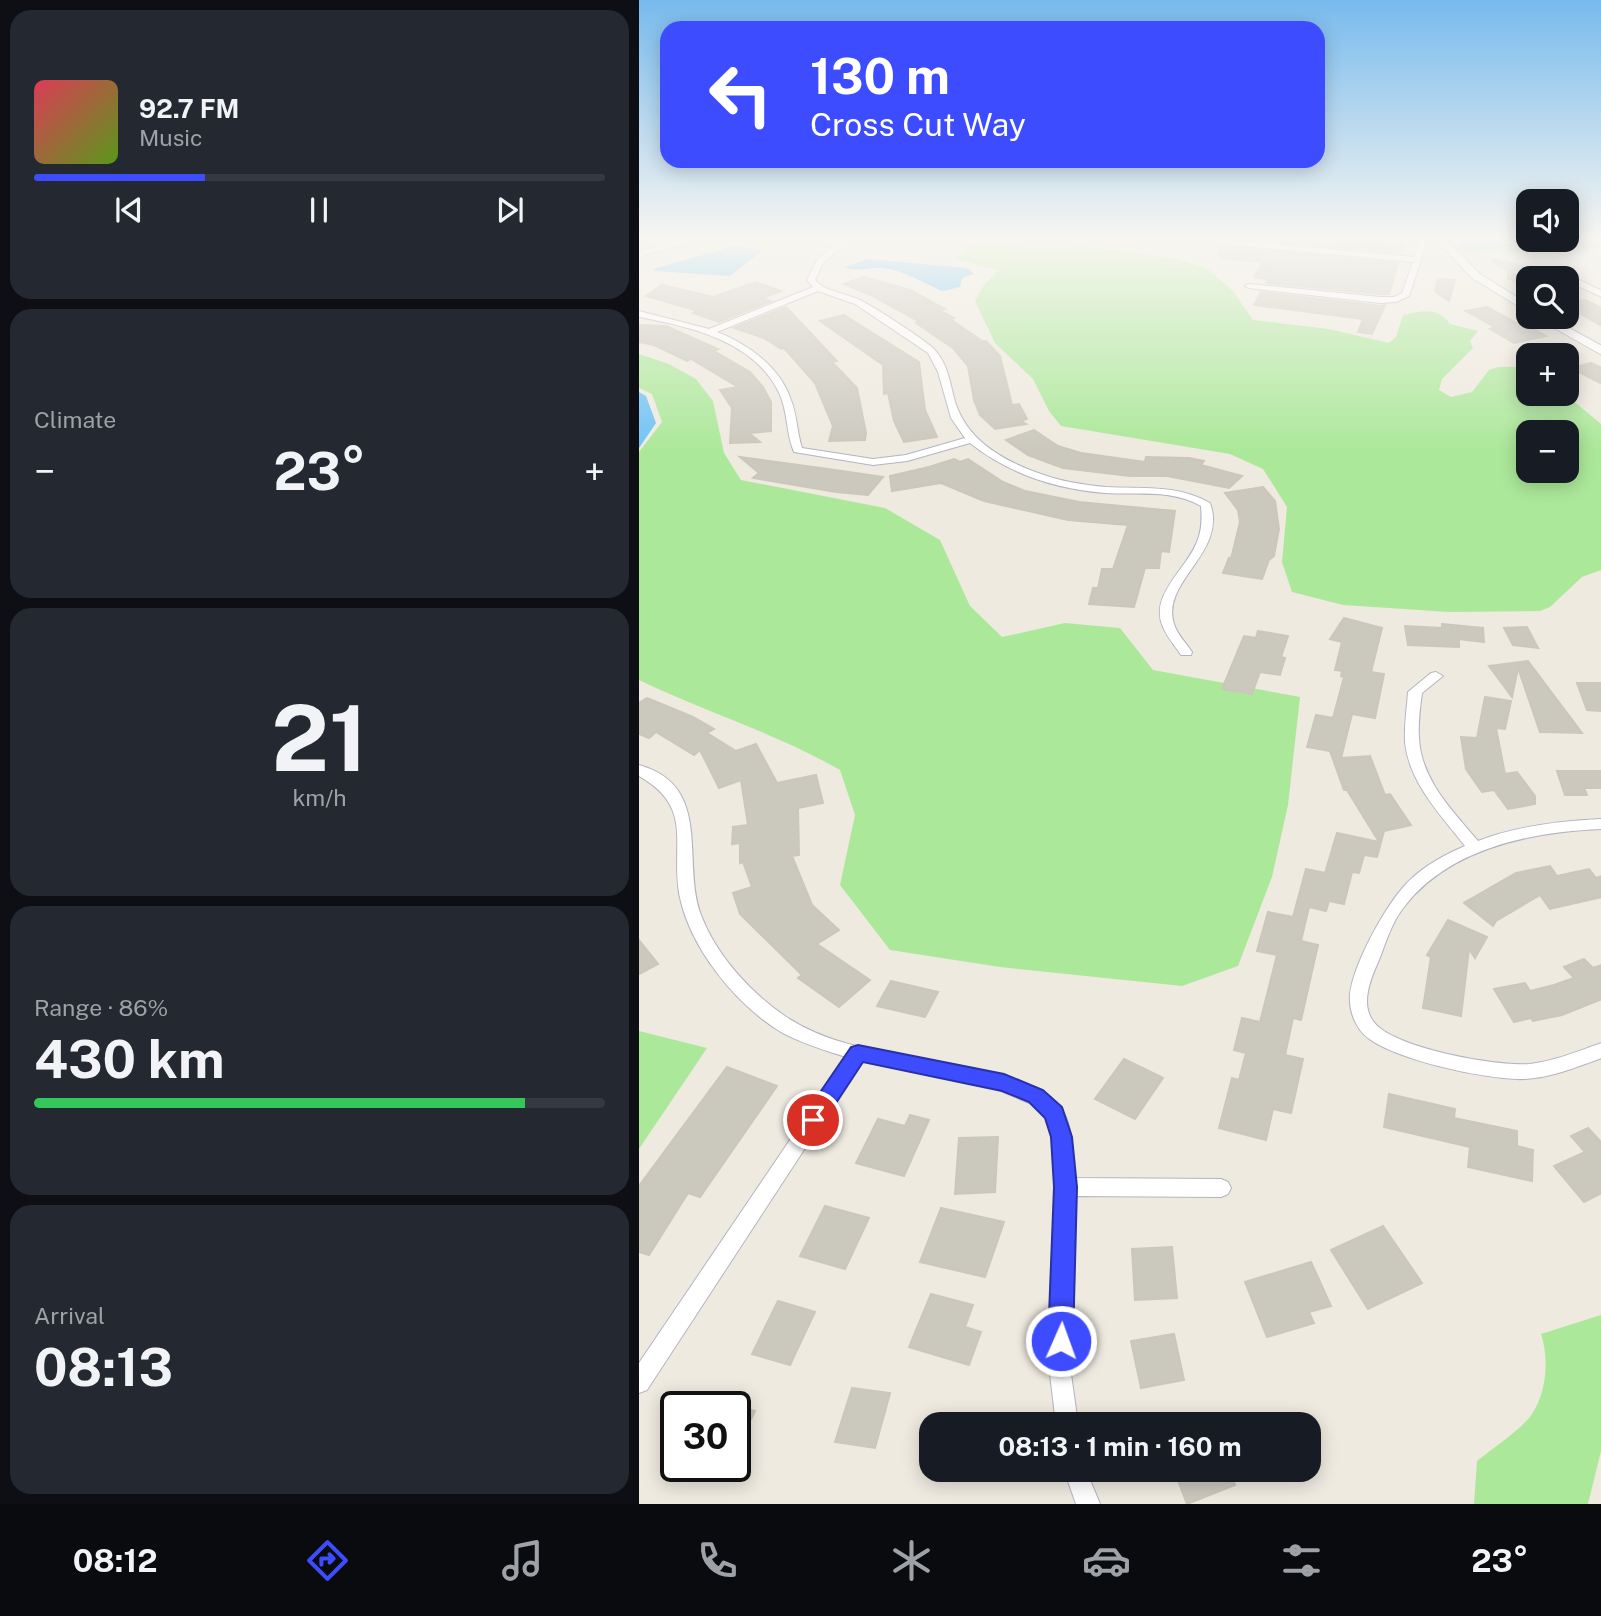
<!DOCTYPE html>
<html lang="en">
<head>
<meta charset="utf-8">
<style>
	:root { --surface:#171b24; --page:#242831; --text:#f1f3f6; --muted:#9ea1a6; --line:#363941; --accent:#3d4cff }
	body { margin:0; font-family:"Public Sans",sans-serif; background:var(--page); color:var(--text); height:100vh; display:flex; flex-direction:column; font-size:26px; white-space:nowrap }
	* { box-sizing:border-box; margin:0 }
	p { font-size:23px; color:var(--muted) }
	.icon { flex:none; width:38px; height:38px; fill:none; stroke:currentColor; stroke-width:2; stroke-linecap:round; stroke-linejoin:round }
	.map { position:relative; flex:1; overflow:hidden }
	.sheet { display:flex; flex-direction:column; gap:10px; padding:10px; background:#0d0f14; width:639px }
	.sheet>* { flex:none }
	.hud { position:absolute; left:21px; top:21px; width:665px; height:147px; border-radius:21px; box-shadow:0 4px 18px #0003; background:#3d4cff; color:#fff; overflow:hidden }
	.tools { position:absolute; left:877px; top:189px; display:grid; gap:14px }
	.tools a { display:grid; place-items:center; width:63px; height:63px; border-radius:14px; background:var(--surface); box-shadow:0 4px 18px #0003; font-size:35px }
	.speed { position:absolute; left:21px; top:1391px; display:flex; gap:14px; font-size:35px; font-weight:700; text-align:center }
	.speed>* { display:grid; place-content:center; width:91px; height:91px; border-radius:50%; background:var(--surface); box-shadow:0 4px 18px #0003; line-height:1 }
	.speed .limit { border:4px solid #111; border-radius:10px; background:#fff; color:#111 }
	.pin { position:absolute; display:grid; place-items:center; width:60px; height:60px; color:#fff; margin:-30px; border:4px solid #fff; border-radius:50%; box-shadow:0 2px 7px #0007 }
	.me { position:absolute; width:77px; margin:-38px; rotate:2deg; stroke-linejoin:round; filter:drop-shadow(0 0 5px #0008) }
	.turn { display:flex; align-items:center; gap:24px; height:147px; padding:0 35px; font-size:32px }
	.turn .icon { width:91px; height:91px; stroke-width:2.5 }
	.turn b { display:block; font-size:49px; line-height:60px }
	.big { font-size:52px; font-weight:700; line-height:1.1 }
	.sheet .tile { flex:1; display:flex; flex-direction:column; justify-content:center; gap:10px; min-width:0; padding:0 24px; border-radius:21px; background:var(--page) }
	.sheet .dial { align-items:center; gap:0 }
	.dial b { font-size:91px; line-height:1 }
	.song { display:flex; align-items:center; gap:21px }
	.cover { width:84px; height:84px; border-radius:10px; background:linear-gradient(135deg,hsl(350 70% 55%),hsl(90 70% 35%)) }
	.played { height:7px; border-radius:4px; background:linear-gradient(90deg,var(--accent) 30%,var(--line) 30%) }
	.keys { display:flex; justify-content:space-around; direction:ltr }
	.heat { display:flex; justify-content:space-between; align-items:center; font-size:38px; direction:ltr }
	.charge { height:10px; border-radius:5px; background:linear-gradient(90deg,#34c759 86%,var(--line) 0) }
	.trip { position:absolute; left:280px; top:1412px; width:402px; height:70px; border-radius:21px; background:var(--surface); box-shadow:0 4px 18px #0003; font-weight:700; line-height:70px; text-align:center }
	.tabs { display:flex; height:112px; justify-content:space-around; align-items:center; background:#090b0e; color:var(--muted) }
	.tabs .icon { width:49px; height:49px }
	.tabs .on { color:var(--accent) }
	.tabs b { font-size:32px; color:var(--text) }
	main { display:flex; flex:1; min-height:0 }
	.map>svg:first-child { display:block }
	.green { fill:#ace89a; fill-rule:evenodd }
	.water { fill:#6ec3f5 }
	.building { fill:#cbc8be; stroke:#cbc7b9; stroke-width:2 }
	.lines { fill:none; stroke-linecap:round; stroke-linejoin:round }
	.street-casing { stroke:#b3b4c1; stroke-width:2 }
	.secondary-casing { stroke:#b3b4c1; stroke-width:2 }
	.street { fill:#fff; fill-rule:evenodd }
	.secondary { fill:#fff; fill-rule:evenodd }
	.route { fill:#3d4cff; stroke:#2831a6; stroke-width:2 }
</style>
</head>
<body>
<main>
<section class="sheet">
<div class="tile">
<div class="song"><i class="cover"></i><div><b>92.7 FM</b><p>Music</p></div></div>
<div class="played"></div>
<div class="keys"><svg class="icon" aria-label="previous" viewBox="0 0 24 24"><path d="M18 5L8 12l10 7zM5 5v14"/></svg><svg class="icon" aria-label="pause" viewBox="0 0 24 24"><path d="M8 5v14M16 5v14"/></svg><svg class="icon" aria-label="next" viewBox="0 0 24 24"><path d="M6 5l10 7-10 7zM19 5v14"/></svg></div>
</div>
<div class="tile"><p>Climate</p>
<div class="heat"><a>−</a><b class="big">23°</b><a>+</a></div>
</div>
<div class="tile dial"><b>21</b><p>km/h</p></div>
<div class="tile"><p>Range · 86%</p><b class="big">430 km</b><div class="charge"></div></div>
<div class="tile"><p>Arrival</p><b class="big">08:13</b></div>
</section>
<div class="map">
<svg width="963" height="1504" viewBox="0 0 963 1504">
	<rect width="100%" height="100%" fill="#efeae0"/>
	<g class="green">
		<path d="M339,239H362L376,246L398,249L443,246L535,258L567,268L593,290L614,320L690,329L750,343L757,337L764,315C783,311 799,306 811,324L839,331L831,341L834,348L803,379L800,390L812,397L833,392L850,370L859,367H889V394H926L962,424V570L943,577L911,607L901,611L810,612L704,605L653,592L643,562L648,507L624,469L591,454L422,426L410,411L394,379L356,343L336,301L345,285L360,270L310,257L317,258ZM889,432H928V471H889Z"/>
		<polygon points="813,239 962,239 963,245 952,251 823,253"/>
		<path d="M0,354L30,364L57,379L74,401L85,453L102,480L246,508L301,540L331,606L363,637L426,623L481,628L514,670L661,697L649,805L633,877L599,966L543,986L361,967L251,950L201,885L216,815L201,770C137,733 66,712 0,680V452L23,422L13,394L0,388Z"/>
		<polygon points="0,1031 68,1048 0,1149"/>
		<path d="M962,1315V1451L949,1504H835L838,1461C854,1448 882,1430 893,1414C908,1392 910,1358 902,1334Z"/>
	</g>
	<g class="water">
		<polygon points="820,239 927,240 931,243 923,248 886,246 829,250 820,244"/>
		<polygon points="96,246 124,250 91,276 16,271 14,269"/>
		<path d="M229,259L328,268L335,274L323,278L321,287L303,291C285,283 266,271 245,268C232,266 218,273 206,267Z"/>
		<polygon points="0,392 7,396 17,423 0,448"/>
	</g>
	<g class="building">
		<polygon points="608,239 710,239 765,244 762,253"/>
		<polygon points="581,246 759,263 750,294 741,294 627,283 629,279 615,277 623,262 581,258"/>
		<polygon points="855,259 889,267 904,270 889,278 889,291 869,278 869,271 854,262"/>
		<polygon points="225,277 271,290 306,309 300,310 315,318 311,319 343,341 347,341 361,356 373,405 380,404 388,419 382,421 387,424 356,429 341,415 335,400 329,366 315,349 277,323 281,322 234,296 205,284"/>
		<polygon points="799,279 816,280 810,301 796,291"/>
		<polygon points="116,282 142,291 123,298 132,301 80,322 54,313 59,311 7,296 23,285 75,297"/>
		<polygon points="622,292 741,306 746,305 733,334 719,332 724,319 615,305"/>
		<polygon points="946,300 963,308 963,326 928,306 928,303"/>
		<polygon points="147,307 198,361 193,362 218,388 227,433 226,440 190,441 194,426 176,383 145,348 142,349 125,338 95,328"/>
		<polygon points="848,307 877,323 882,322 907,336 875,343 851,329 856,327 827,311"/>
		<polygon points="205,315 280,362 286,410 298,437 265,442 255,421 249,393 245,394 244,365 181,321"/>
		<polygon points="0,325 27,326 79,349 75,351 111,372 124,387 132,402 132,431 110,433 121,442 91,443 93,408 81,390 99,387 52,359 48,361 15,345 0,342"/>
		<polygon points="952,363 963,368 963,384 932,368"/>
		<polygon points="395,430 419,446 442,453 506,462 507,457 550,458 565,461 562,465 603,476 590,488 528,476 491,476 424,468 389,455 367,440"/>
		<polygon points="101,457 196,470 244,477 229,495 197,492 114,478 120,473"/>
		<polygon points="315,459 321,462 329,459 364,482 386,491 440,502 536,511 530,552 522,551 520,568 506,568 495,607 450,604 454,588 459,588 463,569 474,569 489,525 429,520 345,501 302,483 253,491 251,476 290,467"/>
		<polygon points="624,487 636,501 640,529 635,556 630,560 623,579 584,573 590,558 592,559 601,522 599,510 586,493"/>
		<polygon points="705,618 743,628 732,672 745,674 736,718 713,714 702,758 731,756 746,795 751,794 772,825 745,831 738,857 725,855 720,873 713,872 705,904 690,901 687,911 670,907 662,941 679,945 662,1020 654,1018 646,1055 664,1059 652,1113 634,1109 627,1140 580,1128 593,1078 600,1080 607,1053 595,1050 603,1018 621,1022 638,955 618,951 629,912 654,917 667,869 686,873 698,833 740,842 708,790 705,790 691,751 668,747 677,715 694,718 705,677 702,676 703,671 696,670 703,642 691,639"/>
		<polygon points="803,624 844,628 845,642 820,639 820,647 769,645 766,626 803,628"/>
		<polygon points="888,627 899,648 874,645 865,628"/>
		<polygon points="619,631 649,636 642,657 646,658 641,675 621,672 613,694 583,689 605,636 617,638"/>
		<polygon points="889,661 943,733 901,732 879,668 873,697 850,666"/>
		<polygon points="938,683 963,683 963,711 948,710"/>
		<polygon points="846,697 872,701 866,729 857,728 866,774 878,772 896,796 896,804 869,809 855,790 843,792 827,769 822,737 838,738"/>
		<polygon points="8,698 54,717 75,729 68,733 97,751 117,744 138,783 177,775 184,803 159,808 160,855 153,856 173,905 200,930 178,944 231,980 200,1007 159,978 163,975 101,914 94,893 113,887 104,862 101,863 101,843 93,844 94,827 109,825 102,780 80,788 61,750 55,755 17,732 10,738 0,734 0,703"/>
		<polygon points="918,771 963,771 963,788 945,788 948,795 926,795"/>
		<polygon points="911,866 918,876 950,869 957,878 963,876 963,897 911,909 901,895 857,921 854,926 825,903 877,873"/>
		<polygon points="809,920 848,937 836,958 830,949 822,1016 784,1008 792,957 788,955"/>
		<polygon points="0,940 19,964 0,974"/>
		<polygon points="945,959 954,968 963,965 963,999 923,1015 894,1021 892,1018 875,1022 855,989 886,983 891,991 915,985 935,978 925,967"/>
		<polygon points="252,981 299,992 286,1017 238,1006"/>
		<polygon points="485,1059 524,1078 496,1119 456,1099"/>
		<polygon points="88,1067 138,1086 61,1197 49,1193 10,1255 0,1252 0,1186"/>
		<polygon points="750,1094 816,1109 815,1118 878,1131 878,1146 894,1150 893,1181 829,1167 831,1147 745,1127"/>
		<polygon points="271,1115 290,1120 265,1176 217,1163 239,1119 266,1126"/>
		<polygon points="949,1128 963,1143 963,1193 945,1202 915,1166 946,1152 932,1136"/>
		<polygon points="359,1137 356,1192 316,1194 320,1138"/>
		<polygon points="186,1206 230,1218 206,1269 161,1256"/>
		<polygon points="302,1208 365,1222 346,1277 281,1262"/>
		<polygon points="744,1226 783,1283 729,1309 692,1250"/>
		<polygon points="533,1247 538,1298 496,1300 493,1249"/>
		<polygon points="672,1262 692,1306 670,1312 675,1323 628,1337 606,1282"/>
		<polygon points="292,1294 334,1305 326,1327 342,1332 330,1365 270,1347"/>
		<polygon points="139,1301 176,1312 151,1365 113,1354"/>
		<polygon points="535,1334 545,1380 502,1388 492,1341"/>
		<polygon points="213,1388 251,1393 236,1448 196,1442"/>
		<polygon points="96,1405 116,1411 96,1451"/>
		<polygon points="535,1470 590,1470 596,1485 548,1504"/>
	</g>
	<g class="lines">
		<defs>
			<g id="street">
				<path d="M153,239L200,241L213,239L184,263L176,280C187,292 205,293 219,299C232,305 285,339 295,349C308,362 311,382 315,398C326,439 361,459 399,473C420,481 444,485 467,487C503,489 538,484 571,503C589,553 521,581 535,624C538,634 547,643 553,652L552,655H542C536,646 528,637 524,627C509,594 550,568 559,539C563,528 563,518 562,506C532,489 499,495 466,493C417,489 370,474 331,443L268,461L234,465L155,452C147,434 149,413 141,395C117,341 52,327 0,317V311L70,329L174,287L168,280L178,260L195,245ZM179,291L216,304L289,353L299,372L312,418L326,438L267,455L234,459L163,448C158,432 158,415 152,400C141,367 109,344 78,332Z"/>
				<polygon points="548,239 578,239 775,257 781,239 789,239 770,296 757,302 741,303 610,288 606,286 610,284 741,297 755,297 763,293 774,262 552,241"/>
				<polygon points="930,278 936,278 963,291 963,297 930,282"/>
				<path d="M797,672L804,676L783,693C781,708 779,723 780,738C782,780 814,811 839,841C878,826 920,821 963,819V829C892,832 810,848 765,907C753,922 747,942 740,960C732,978 721,1003 734,1021C752,1048 859,1067 891,1064C916,1061 939,1051 963,1043V1058C938,1067 912,1078 886,1079C853,1081 740,1058 721,1030C714,1020 710,1007 711,995C714,964 749,900 772,879C787,865 807,854 826,846C802,815 770,783 766,742C765,725 768,708 769,692L792,673Z"/>
				<path d="M0,765C75,786 42,862 62,915C77,955 112,993 146,1016C209,1059 299,1054 370,1078C389,1084 408,1091 420,1106C436,1125 433,1156 435,1178L582,1179L589,1182L592,1188L589,1194L582,1197L435,1196L431,1341L432,1374L439,1424H417L411,1374L410,1341L416,1186L413,1136L408,1119L395,1105L355,1088L223,1061L8,1390L0,1393V1363L207,1057C185,1050 162,1043 142,1032C96,1004 50,947 40,893C32,843 55,807 0,776Z"/>
				<polygon points="425,1470 447,1470 461,1504 437,1504"/>
			</g>
			<g id="secondary">
				<polygon points="43,239 61,239 0,257 0,251"/>
				<polygon points="796,239 807,239 841,274 889,304 889,312 833,278"/>
				<polygon points="896,317 910,317 963,346 963,355"/>
			</g>
		</defs>
		<use href="#street" class="street-casing"/>
		<use href="#secondary" class="secondary-casing"/>
		<use href="#street" class="street"/>
		<use href="#secondary" class="secondary"/>
	</g>
	<linearGradient id="sky" x2="0" y2="1"><stop stop-color="#77baed"/><stop offset="0.53" stop-color="#f8f6f1"/><stop offset="1" stop-color="#f8f6f1" stop-opacity="0"/></linearGradient>
	<rect width="963" height="450" fill="url(#sky)"/>
	<polygon class="route" points="219,1045 365,1074 404,1090 423,1107 433,1137 438,1187 434,1341 430,1350 422,1353 413,1350 409,1341 415,1187 412,1137 406,1118 390,1102 363,1091 224,1062 182,1126 174,1129 167,1126 164,1120 167,1113 212,1047"/>
</svg>
<div class="tools">
<a><svg class="icon" aria-label="sound" viewBox="0 0 24 24"><path d="M4 9h4l5-4v14l-5-4H4zM17 9q2 3 0 6"/></svg></a>
<a><svg class="icon" aria-label="search" viewBox="0 0 24 24"><circle cx="10" cy="10" r="6"/><path d="M15 15l6 6"/></svg></a>
<a>+</a>
<a>−</a>
</div>
<div class="speed"><div class="limit">30</div></div>
<div class="pin" style="left:174px;top:1120px;background:#d93025"><svg class="icon" aria-label="arrive" viewBox="0 0 24 24"><path d="M6 21V4h12l-3 4 3 4H6"/></svg></div>
<svg class="me" style="left:422px;top:1341px" viewBox="-20 -20 40 40"><circle r="17" fill="#3d4cff" stroke="#fff" stroke-width="3"/><path d="M0-11L8 9 0 5-8 9z" fill="#fff"/></svg>
<div class="trip">08:13 · 1 min · 160 m</div>
<div class="hud">
<div class="turn"><svg class="icon" aria-label="left" viewBox="0 0 24 24"><path d="M17 20v-9H6M10 6l-5 5 5 5"/></svg><div><b>130 m</b>Cross Cut Way</div></div>
</div>
</div>
</main>
<nav class="tabs">
<b>08:12</b>
<svg class="icon on" aria-label="directions" viewBox="0 0 24 24"><path d="M12 3l9 9-9 9-9-9zM9 14v-3h6M13 9l2 2-2 2"/></svg>
<svg class="icon" aria-label="music" viewBox="0 0 24 24"><path d="M9 18V5l10-2v13"/><circle cx="6" cy="18" r="3"/><circle cx="16" cy="16" r="3"/></svg>
<svg class="icon" aria-label="phone" viewBox="0 0 24 24"><path d="M5 4h4l2 5-3 2q2 4 5 5l2-3 5 2v4C11 20 4 13 5 4z"/></svg>
<svg class="icon" aria-label="climate" viewBox="0 0 24 24"><path d="M12 3v18M4 7l16 10M4 17L20 7"/></svg>
<svg class="icon" aria-label="car" viewBox="0 0 24 24"><path d="M5 17H2v-5l4-1 3-4h7l3 4 3 1v5h-3M9 17h6M6 11h13"/><circle cx="7" cy="17" r="2"/><circle cx="17" cy="17" r="2"/></svg>
<svg class="icon" aria-label="filters" viewBox="0 0 24 24"><path d="M4 7h16M4 17h16"/><circle cx="9" cy="7" r="2"/><circle cx="15" cy="17" r="2"/></svg>
<b>23°</b>
</nav>
</body>
</html>
